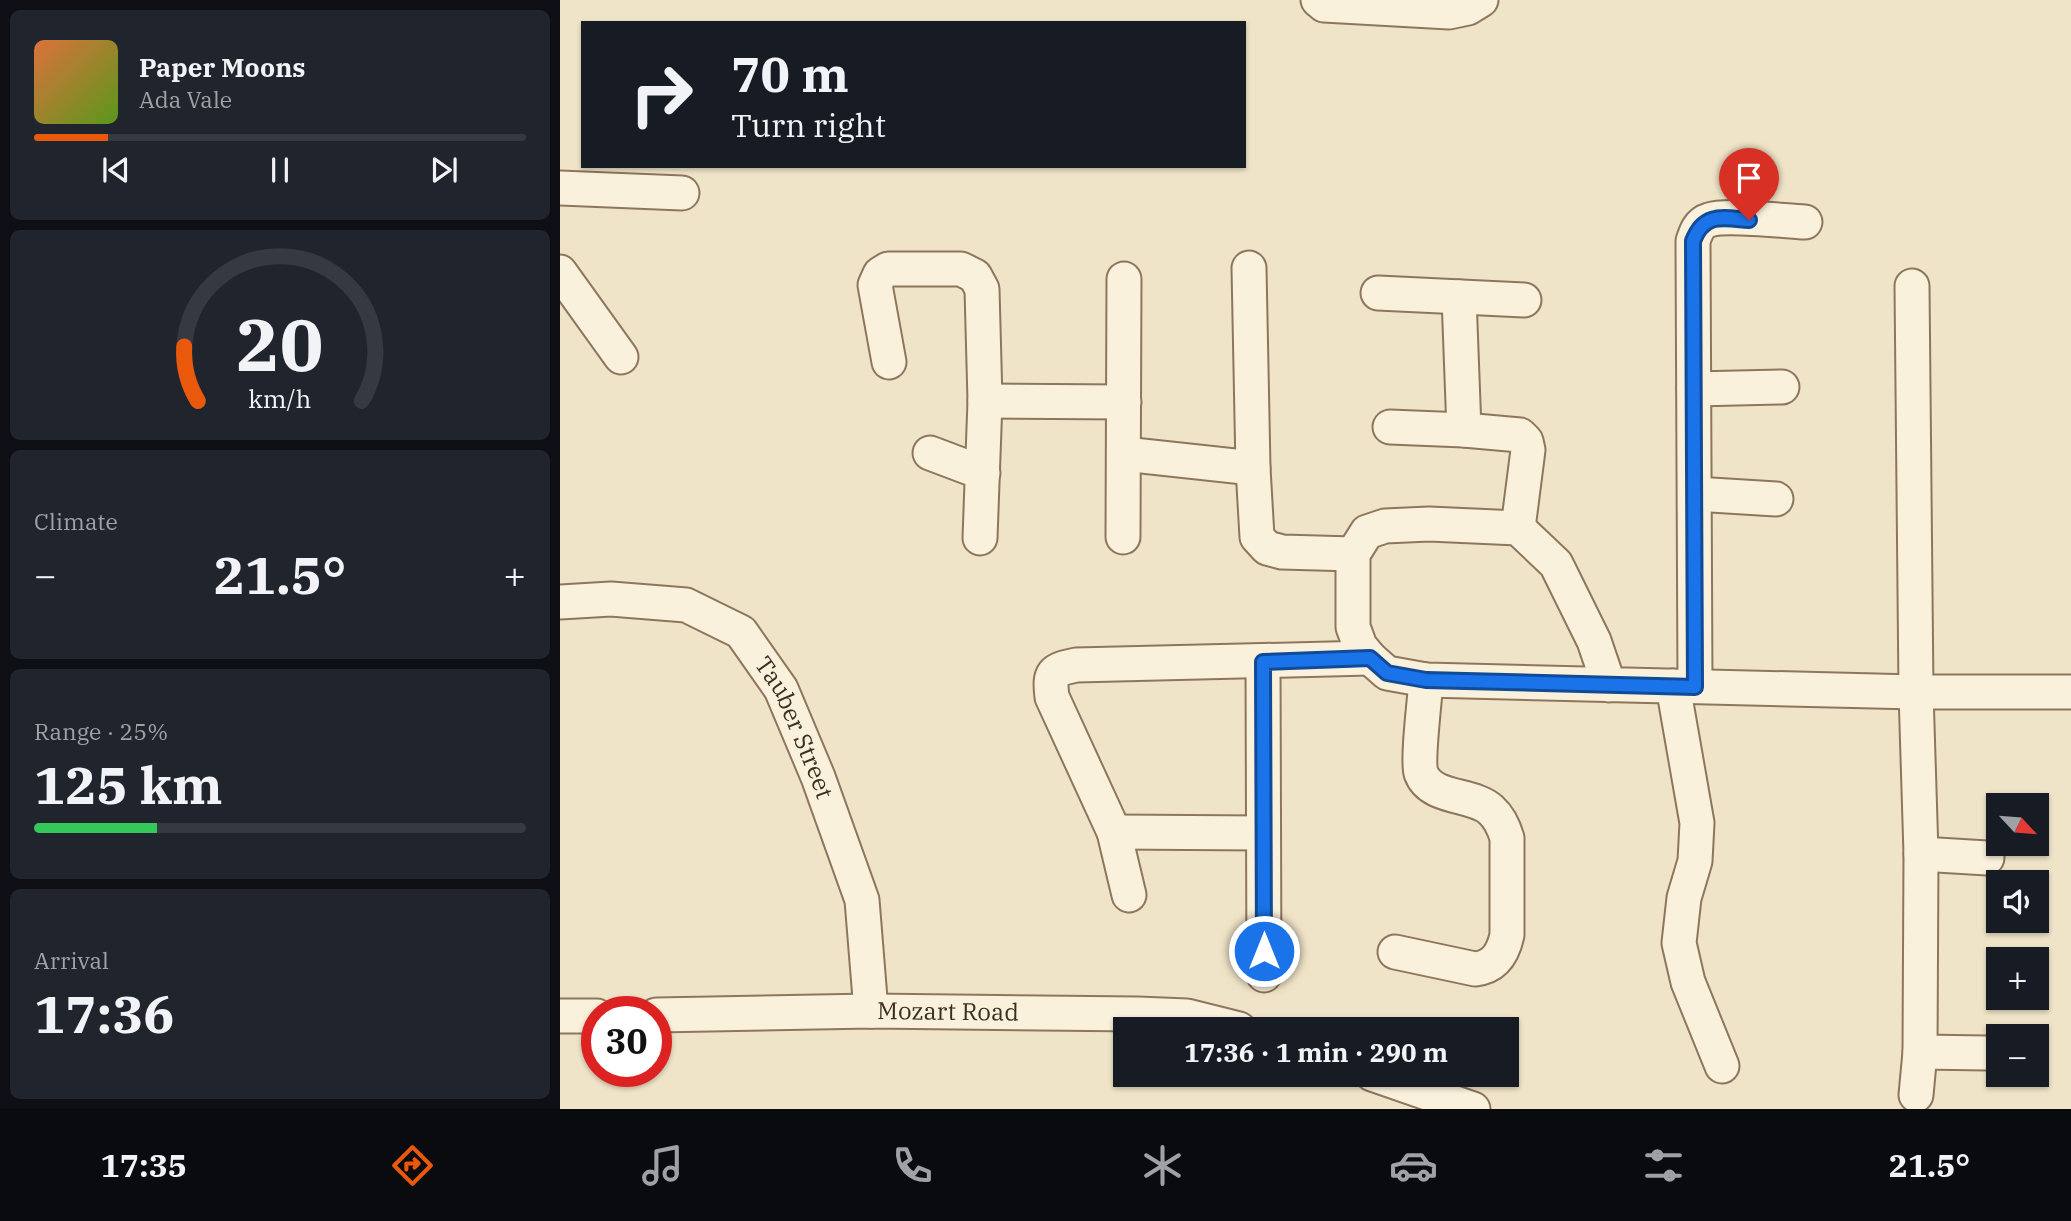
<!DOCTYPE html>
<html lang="en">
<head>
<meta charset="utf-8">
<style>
	:root { --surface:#171b24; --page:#20242c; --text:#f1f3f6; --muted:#9ea1a6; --line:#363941; --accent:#ea580c }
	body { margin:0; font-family:"IBM Plex Serif",serif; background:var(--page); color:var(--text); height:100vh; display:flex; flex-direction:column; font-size:26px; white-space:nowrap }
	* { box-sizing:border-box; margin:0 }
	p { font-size:23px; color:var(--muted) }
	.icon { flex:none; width:38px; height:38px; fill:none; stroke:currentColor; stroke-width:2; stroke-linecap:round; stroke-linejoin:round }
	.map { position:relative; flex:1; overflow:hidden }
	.sheet { display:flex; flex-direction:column; gap:10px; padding:10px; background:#0d0f14; width:560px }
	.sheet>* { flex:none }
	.top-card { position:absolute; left:21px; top:21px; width:665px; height:147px; border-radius:0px; box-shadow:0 2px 5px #0004; background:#171b24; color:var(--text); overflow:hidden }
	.needle { width:46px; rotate:116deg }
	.tools { position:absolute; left:1426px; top:793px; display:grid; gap:14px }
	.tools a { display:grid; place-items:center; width:63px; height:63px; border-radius:0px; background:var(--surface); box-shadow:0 2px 5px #0004; font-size:35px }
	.speed { position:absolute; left:21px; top:996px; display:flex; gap:14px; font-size:35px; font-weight:700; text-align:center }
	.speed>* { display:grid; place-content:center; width:91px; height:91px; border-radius:50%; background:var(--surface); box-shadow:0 2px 5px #0004; line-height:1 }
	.speed .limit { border:10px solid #d22; background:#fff; color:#111 }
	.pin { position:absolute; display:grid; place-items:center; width:60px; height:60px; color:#fff; margin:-72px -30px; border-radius:50% 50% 50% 0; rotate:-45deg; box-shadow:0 0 7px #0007 }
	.pin .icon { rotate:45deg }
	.me { position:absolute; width:77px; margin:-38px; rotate:0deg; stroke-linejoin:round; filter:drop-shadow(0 0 5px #0008) }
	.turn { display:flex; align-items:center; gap:24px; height:147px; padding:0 35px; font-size:32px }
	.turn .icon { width:91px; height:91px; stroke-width:2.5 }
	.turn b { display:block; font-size:49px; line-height:60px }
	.big { font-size:52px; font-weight:700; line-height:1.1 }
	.sheet .tile { flex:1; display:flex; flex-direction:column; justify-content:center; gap:10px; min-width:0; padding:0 24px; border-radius:10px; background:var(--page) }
	.sheet .dial { align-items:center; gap:0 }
	.dial svg { height:182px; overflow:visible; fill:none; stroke:var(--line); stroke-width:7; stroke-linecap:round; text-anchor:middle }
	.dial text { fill:var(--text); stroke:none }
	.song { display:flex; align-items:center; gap:21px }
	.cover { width:84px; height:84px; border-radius:10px; background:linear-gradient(135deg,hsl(20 70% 55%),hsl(90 70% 35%)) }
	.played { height:7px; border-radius:4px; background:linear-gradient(90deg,var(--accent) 15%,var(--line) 15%) }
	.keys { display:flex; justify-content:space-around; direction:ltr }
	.heat { display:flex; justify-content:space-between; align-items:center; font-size:38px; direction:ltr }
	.charge { height:10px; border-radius:5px; background:linear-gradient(90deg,#34c759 25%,var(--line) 0) }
	.trip { position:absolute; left:553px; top:1017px; width:406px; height:70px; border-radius:0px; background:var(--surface); box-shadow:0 2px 5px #0004; font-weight:700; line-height:70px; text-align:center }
	.tab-bar { display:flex; height:112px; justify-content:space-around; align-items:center; background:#090b0e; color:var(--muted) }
	.tab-bar .icon { width:49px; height:49px }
	.tab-bar .current { color:var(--accent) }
	.tab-bar b { font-size:32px; color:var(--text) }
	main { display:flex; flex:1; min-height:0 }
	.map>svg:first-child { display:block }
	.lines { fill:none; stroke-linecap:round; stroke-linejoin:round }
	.minor-casing { stroke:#8d765c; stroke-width:37 }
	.minor { stroke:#faf1dc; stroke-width:33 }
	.route-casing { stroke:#114b97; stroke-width:18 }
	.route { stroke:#1a73e8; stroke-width:12 }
	.labels { text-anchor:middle; stroke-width:6; stroke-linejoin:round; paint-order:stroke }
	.street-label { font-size:24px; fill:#3d2e20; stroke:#f7eed8 }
</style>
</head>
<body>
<main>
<section class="sheet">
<div class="tile">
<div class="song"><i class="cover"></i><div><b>Paper Moons</b><p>Ada Vale</p></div></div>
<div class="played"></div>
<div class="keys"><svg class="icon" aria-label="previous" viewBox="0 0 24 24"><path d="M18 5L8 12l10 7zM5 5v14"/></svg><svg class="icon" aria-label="pause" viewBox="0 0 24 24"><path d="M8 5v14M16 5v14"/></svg><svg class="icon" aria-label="next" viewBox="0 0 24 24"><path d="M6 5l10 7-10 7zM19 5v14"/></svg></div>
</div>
<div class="tile dial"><svg viewBox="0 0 100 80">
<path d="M14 69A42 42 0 1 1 86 69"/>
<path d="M14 69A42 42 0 0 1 8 45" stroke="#ea580c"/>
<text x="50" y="56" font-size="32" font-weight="700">20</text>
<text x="50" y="72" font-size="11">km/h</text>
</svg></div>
<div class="tile"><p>Climate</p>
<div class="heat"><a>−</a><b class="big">21.5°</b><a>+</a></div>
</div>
<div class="tile"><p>Range · 25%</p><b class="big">125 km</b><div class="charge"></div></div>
<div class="tile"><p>Arrival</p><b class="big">17:36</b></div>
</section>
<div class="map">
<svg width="1511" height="1109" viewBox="0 0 1511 1109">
	<rect width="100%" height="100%" fill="#f0e4c8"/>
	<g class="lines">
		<defs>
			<g id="minor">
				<polyline points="758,0 764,5 889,12 908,8 921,0"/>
				<polyline points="0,188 122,193"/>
				<polyline points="689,268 693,468 697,537 707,548 722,552 793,554"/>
				<polyline points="0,272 61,357"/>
				<polyline points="1352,286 1356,692 1361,854 1360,1052 1356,1095"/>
				<polyline points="818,293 964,300"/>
				<polyline points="899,297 904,430"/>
				<polyline points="329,362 315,285 320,274 328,269 401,269 415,276 422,289 425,401 420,538"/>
				<polyline points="1134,389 1222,387"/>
				<polyline points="425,401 564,402"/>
				<polyline points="830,427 904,430 960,435 966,441 968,450 958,528"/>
				<polyline points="370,453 423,473"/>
				<polyline points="564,454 693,468"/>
				<polyline points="1135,494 1216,499"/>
				<polyline points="563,537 564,279"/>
				<path id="s1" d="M0,602L51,599L126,605L181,632L221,689L258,777L302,900L311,1011"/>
				<polyline points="703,662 704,975"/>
				<polyline points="1049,685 1034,641 996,564 958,528 869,524 825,526 807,532 793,554 793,627 800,646 810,658 827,673 866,680 1356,692 1511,692"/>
				<polyline points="1113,686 1137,823 1135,861 1124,898 1119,943 1128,982 1162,1066"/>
				<path d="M1135,686L1133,241C1136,232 1139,223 1149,220C1167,214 1223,221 1245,222"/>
				<polyline points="554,832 703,833"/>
				<polyline points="1361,854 1427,858"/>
				<path d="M569,895L554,832L492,697C489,672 492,670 516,665L810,658"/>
				<path d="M835,952L915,969C935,967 943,953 947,935V838C944,828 940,818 931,810C913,793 871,800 861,773C857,759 865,698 866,680"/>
				<path id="s2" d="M96,1015L311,1011L578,1014L627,1016L679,1029"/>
				<polyline points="0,1016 37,1016"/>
				<polyline points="1360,1052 1427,1053"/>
				<polyline points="812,1074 913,1109"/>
			</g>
		</defs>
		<use href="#minor" class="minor-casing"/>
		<use href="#minor" class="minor"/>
	</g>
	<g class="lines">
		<defs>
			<path id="route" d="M704,951L703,662L810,658L827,673L866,680L1135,687L1133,241C1144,212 1163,218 1189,220"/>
		</defs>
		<use href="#route" class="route-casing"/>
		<use href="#route" class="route"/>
	</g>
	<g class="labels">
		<g class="street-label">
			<text dy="8" stroke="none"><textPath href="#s1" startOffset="298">Tauber Street</textPath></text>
			<text dy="8" stroke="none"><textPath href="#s2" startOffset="292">Mozart Road</textPath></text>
		</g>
	</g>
</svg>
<div class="tools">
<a><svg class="needle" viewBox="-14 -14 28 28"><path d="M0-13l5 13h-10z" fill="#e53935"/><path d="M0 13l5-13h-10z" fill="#9ea1a6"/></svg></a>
<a><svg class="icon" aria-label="sound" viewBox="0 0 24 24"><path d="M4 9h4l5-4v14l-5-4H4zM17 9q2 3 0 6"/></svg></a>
<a>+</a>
<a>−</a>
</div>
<div class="speed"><div class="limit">30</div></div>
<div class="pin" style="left:1189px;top:220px;background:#d93025"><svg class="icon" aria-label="arrive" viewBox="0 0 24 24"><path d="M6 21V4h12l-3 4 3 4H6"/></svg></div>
<svg class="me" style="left:704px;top:951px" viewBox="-20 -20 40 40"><circle r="17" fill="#1a73e8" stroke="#fff" stroke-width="3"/><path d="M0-11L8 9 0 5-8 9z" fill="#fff"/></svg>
<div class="trip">17:36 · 1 min · 290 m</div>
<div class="top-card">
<div class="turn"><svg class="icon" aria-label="right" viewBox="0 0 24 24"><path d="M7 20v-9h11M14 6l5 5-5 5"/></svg><div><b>70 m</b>Turn right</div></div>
</div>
</div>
</main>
<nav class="tab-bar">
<b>17:35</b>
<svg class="icon current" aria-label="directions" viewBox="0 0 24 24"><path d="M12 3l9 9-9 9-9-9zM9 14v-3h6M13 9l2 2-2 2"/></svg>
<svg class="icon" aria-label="music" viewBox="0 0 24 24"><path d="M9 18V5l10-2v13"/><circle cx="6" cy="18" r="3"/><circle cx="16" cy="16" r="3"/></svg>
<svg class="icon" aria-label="phone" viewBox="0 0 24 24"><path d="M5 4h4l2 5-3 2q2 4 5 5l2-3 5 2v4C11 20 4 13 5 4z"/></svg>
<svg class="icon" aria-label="climate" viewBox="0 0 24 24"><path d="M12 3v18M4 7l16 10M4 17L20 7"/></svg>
<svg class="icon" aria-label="car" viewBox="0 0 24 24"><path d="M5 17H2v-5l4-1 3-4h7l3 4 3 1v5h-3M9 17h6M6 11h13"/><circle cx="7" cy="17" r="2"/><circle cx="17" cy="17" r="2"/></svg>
<svg class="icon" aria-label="filters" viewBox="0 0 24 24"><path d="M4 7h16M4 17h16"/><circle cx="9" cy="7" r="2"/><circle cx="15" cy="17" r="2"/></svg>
<b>21.5°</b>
</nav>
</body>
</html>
